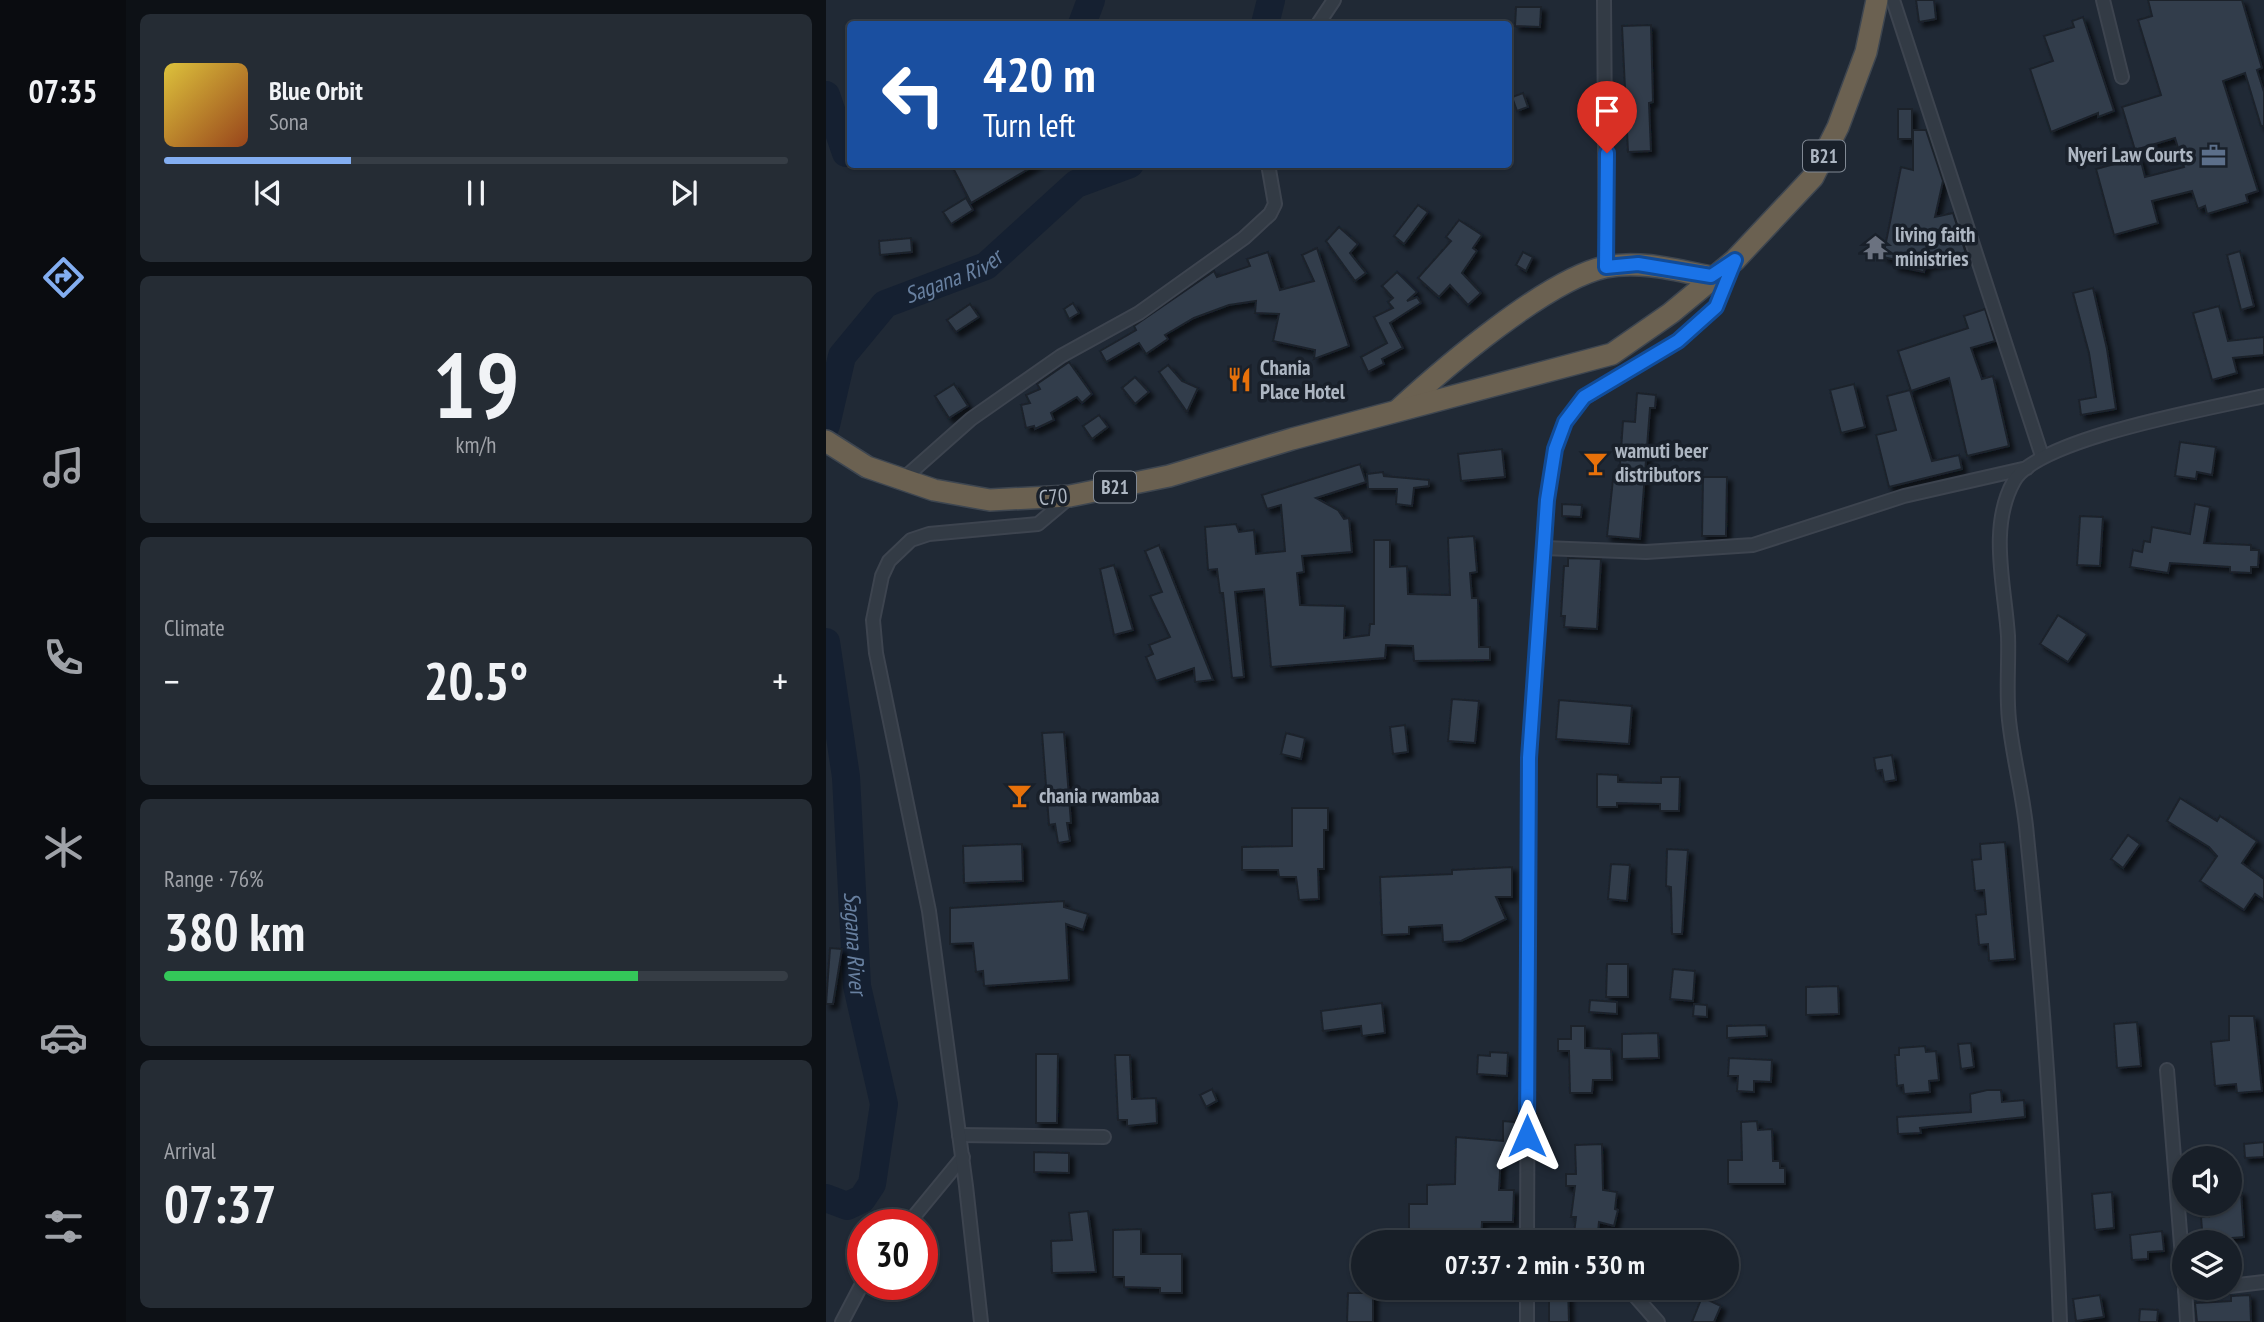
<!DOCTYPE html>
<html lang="en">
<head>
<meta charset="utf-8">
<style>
	:root { --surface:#181f28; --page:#252c34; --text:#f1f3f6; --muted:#9fa2a8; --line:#363d45; --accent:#83aef1 }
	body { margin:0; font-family:"PT Sans Narrow",sans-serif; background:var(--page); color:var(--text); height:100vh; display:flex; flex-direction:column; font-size:26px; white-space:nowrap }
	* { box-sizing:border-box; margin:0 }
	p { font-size:23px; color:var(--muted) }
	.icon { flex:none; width:38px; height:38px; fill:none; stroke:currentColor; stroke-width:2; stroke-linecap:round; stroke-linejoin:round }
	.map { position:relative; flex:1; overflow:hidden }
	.panel { display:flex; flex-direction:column; gap:14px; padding:14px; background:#0d1116; width:700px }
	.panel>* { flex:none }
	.banner { position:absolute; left:21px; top:21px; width:665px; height:147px; border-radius:7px; box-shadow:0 2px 5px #0004,0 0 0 2px var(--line); background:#1a4fa0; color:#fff; overflow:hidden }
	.fabs { position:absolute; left:1346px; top:1146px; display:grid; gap:14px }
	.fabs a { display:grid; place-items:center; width:70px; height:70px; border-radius:50%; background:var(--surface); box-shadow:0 2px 5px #0004,0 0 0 2px var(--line); font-size:35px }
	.speed { position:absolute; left:21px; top:1209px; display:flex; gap:14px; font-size:35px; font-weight:700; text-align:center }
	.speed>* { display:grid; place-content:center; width:91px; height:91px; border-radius:50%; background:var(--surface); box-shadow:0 2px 5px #0004,0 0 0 2px var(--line); line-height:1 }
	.speed .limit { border:10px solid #d22; background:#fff; color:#111 }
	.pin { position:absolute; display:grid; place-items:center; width:60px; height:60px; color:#fff; margin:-72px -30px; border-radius:50% 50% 50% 0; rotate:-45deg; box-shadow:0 0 7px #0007 }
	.pin .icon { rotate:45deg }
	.me { position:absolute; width:77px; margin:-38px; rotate:0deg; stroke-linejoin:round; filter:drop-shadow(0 0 5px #0008) }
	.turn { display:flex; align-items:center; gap:24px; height:147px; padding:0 21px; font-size:32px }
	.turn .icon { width:91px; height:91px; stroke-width:2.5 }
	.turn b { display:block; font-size:49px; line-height:60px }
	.big { font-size:52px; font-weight:800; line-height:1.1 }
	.panel .tile { flex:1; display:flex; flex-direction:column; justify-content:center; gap:10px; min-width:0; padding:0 24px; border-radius:10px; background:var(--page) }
	.panel .dial { align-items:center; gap:0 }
	.dial b { font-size:91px; line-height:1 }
	.song { display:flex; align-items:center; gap:21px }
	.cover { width:84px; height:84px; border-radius:10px; background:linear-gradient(135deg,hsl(50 70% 55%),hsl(20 70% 35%)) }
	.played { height:7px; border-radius:4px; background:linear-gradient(90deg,var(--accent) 30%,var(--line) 30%) }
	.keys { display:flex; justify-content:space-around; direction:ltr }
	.heat { display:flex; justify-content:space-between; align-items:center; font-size:38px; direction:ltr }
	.charge { height:10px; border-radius:5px; background:linear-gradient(90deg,#34c759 76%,var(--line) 0) }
	.trip { position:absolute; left:525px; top:1230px; width:388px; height:70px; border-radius:35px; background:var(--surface); box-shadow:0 2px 5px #0004,0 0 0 2px var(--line); font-weight:800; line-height:70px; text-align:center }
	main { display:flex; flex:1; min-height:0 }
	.tab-bar { display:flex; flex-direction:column; width:126px; justify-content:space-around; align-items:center; background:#0a0c10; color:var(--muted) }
	.tab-bar .icon { width:49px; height:49px }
	.tab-bar .current { color:var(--accent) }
	.tab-bar b { font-size:32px; color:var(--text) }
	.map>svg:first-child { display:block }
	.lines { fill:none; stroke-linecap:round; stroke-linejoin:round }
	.river { stroke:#152031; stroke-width:28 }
	.building { fill:#323d4b; stroke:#1b222c; stroke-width:2; filter:url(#shadow) }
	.street-casing { stroke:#3d444f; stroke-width:16 }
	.highway-casing { stroke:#3e4650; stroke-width:24 }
	.street { stroke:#333b45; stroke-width:12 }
	.highway { stroke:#6b6151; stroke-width:21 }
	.route-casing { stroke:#114b97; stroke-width:18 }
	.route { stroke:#1a73e8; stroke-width:12 }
	.labels { text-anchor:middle; stroke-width:7; stroke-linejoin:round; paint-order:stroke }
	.shield { fill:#19202a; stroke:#818994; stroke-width:2 }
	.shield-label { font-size:19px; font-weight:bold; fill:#adb6c2 }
	.poi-label { font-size:21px; font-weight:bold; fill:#adb6c2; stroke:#19202a; text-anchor:start }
	.street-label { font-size:21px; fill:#adb6c2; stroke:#19202a }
	.water-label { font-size:23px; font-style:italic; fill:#6880a0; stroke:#19202a }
</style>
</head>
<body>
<main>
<nav class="tab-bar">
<b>07:35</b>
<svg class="icon current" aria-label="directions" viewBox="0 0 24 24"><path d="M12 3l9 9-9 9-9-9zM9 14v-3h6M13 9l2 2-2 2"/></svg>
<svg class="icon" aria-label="music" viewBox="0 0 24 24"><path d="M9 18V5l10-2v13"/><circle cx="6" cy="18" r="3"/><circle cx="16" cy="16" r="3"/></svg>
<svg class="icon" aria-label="phone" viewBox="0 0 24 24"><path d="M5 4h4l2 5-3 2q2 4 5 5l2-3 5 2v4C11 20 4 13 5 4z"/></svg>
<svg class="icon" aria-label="climate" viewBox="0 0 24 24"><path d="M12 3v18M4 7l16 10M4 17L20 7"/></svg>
<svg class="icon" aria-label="car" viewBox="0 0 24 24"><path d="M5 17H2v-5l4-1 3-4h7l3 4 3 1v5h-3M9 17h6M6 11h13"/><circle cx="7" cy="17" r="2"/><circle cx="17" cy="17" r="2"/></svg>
<svg class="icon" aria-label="filters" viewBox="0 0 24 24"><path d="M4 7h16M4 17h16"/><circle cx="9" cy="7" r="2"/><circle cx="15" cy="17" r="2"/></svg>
</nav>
<section class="panel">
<div class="tile">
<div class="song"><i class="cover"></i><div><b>Blue Orbit</b><p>Sona</p></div></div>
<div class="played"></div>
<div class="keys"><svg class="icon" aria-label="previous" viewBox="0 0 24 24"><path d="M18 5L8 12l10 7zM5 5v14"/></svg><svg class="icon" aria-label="pause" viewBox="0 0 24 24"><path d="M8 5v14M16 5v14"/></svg><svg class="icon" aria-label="next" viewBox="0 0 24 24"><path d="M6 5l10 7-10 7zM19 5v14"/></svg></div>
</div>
<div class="tile dial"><b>19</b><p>km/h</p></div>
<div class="tile"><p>Climate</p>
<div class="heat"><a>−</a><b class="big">20.5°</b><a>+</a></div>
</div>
<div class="tile"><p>Range · 76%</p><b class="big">380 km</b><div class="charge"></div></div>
<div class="tile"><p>Arrival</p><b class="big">07:37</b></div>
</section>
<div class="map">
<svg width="1438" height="1322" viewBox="0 0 1438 1322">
	<defs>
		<filter id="shadow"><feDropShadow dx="4.5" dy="4.5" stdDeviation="2" flood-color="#0009"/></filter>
	</defs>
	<rect width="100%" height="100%" fill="#202935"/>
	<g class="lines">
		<g class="river">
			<polyline points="256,24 265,0"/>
			<polyline points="439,24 445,0"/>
			<polyline points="0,95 20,153 24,152"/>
			<path id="s1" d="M0,425L16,356L59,304L160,266L250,184L304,164"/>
			<path id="s2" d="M0,642L20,777L31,986L58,1104L46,1184L36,1199L21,1206L0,1198"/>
		</g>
	</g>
	<g class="building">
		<polygon points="1090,0 1108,0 1110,19 1093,22"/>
		<polygon points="1322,0 1416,0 1436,68 1431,70 1438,92 1438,126 1435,126 1419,73 1397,81 1432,191 1420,195 1422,202 1381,214 1379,206 1372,209 1366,191 1326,201 1332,223 1288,235 1270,169 1314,157 1319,177 1358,167 1349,138 1309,150 1296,107 1335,95 1312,20 1326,16"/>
		<polygon points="690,7 715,7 714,27 689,26"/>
		<polygon points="1257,17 1288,111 1272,117 1272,113 1225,132 1204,69 1227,61 1218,36 1248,27 1246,21"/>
		<polygon points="825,25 827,102 823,103 825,151 802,152 796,26"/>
		<polygon points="697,93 702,107 691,111 686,97"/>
		<rect x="1072" y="109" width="14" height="30"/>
		<polygon points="1087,130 1100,130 1117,181 1109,217 1127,213 1141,257 1099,266 1098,272 1068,266 1070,260 1057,257 1075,167 1087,170"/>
		<polygon points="125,164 211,164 145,203"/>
		<polygon points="140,198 147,210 125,224 117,212"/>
		<polygon points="592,205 602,212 578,244 568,236"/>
		<polygon points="633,220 656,235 647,248 651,251 636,273 655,293 642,305 624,285 613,297 592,278 625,241 620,237"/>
		<polygon points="513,227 532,244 524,253 540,273 529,281 500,241"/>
		<polygon points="85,238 86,252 54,255 53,241"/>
		<polygon points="491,248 523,346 488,359 489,350 447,341 453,314 429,313 430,301 403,305 368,318 339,335 342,339 320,354 313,343 280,362 274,351 310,330 308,326 388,271 391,277 424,266 421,259 442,252 454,290 488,281 476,255"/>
		<polygon points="1414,251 1428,306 1415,310 1401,255"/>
		<polygon points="697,252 707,257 700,271 690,265"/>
		<polygon points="571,272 591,292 581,301 591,297 595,303 564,323 577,348 556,359 558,364 542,372 535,357 561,343 548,317 567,308 562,302 567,298 556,286"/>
		<polygon points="1267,288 1281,349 1290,409 1255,415 1253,400 1270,397 1263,353 1247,293"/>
		<polygon points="247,303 253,313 243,319 238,309"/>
		<polygon points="144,304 153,317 130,332 121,320"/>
		<polygon points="1393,306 1402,341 1438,337 1438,355 1407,358 1411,373 1386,380 1367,313"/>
		<polygon points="1159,309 1169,341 1145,348 1156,379 1167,376 1183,446 1141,456 1123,378 1085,391 1072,351 1142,328 1138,316"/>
		<polygon points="243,362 266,394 256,403 251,397 225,413 228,420 209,429 208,426 200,428 195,405 204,403 200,395 214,389 211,384"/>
		<polygon points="342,365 356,381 372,388 361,412 333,372"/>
		<polygon points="309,377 323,392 309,404 296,388"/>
		<polygon points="128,384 142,406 123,418 109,396"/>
		<polygon points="1028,384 1039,427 1015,433 1004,390"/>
		<polygon points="1084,390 1106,461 1133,455 1136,469 1063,487 1050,435 1070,430 1061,396"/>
		<polygon points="811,393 830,395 829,408 824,408 814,539 781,536 787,479 793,479 797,421 809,422"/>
		<polygon points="273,415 282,427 266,439 257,426"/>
		<polygon points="1354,442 1390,447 1386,475 1371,472 1370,479 1349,476"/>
		<polygon points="676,449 679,477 635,481 632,454"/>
		<polygon points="534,464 540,482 490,498 512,510 518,519 523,518 526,552 476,556 478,572 471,573 474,605 519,606 518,638 543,635 544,624 548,624 548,540 564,540 564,567 581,566 582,594 624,595 622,538 648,536 651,572 644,573 646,598 652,598 653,647 664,647 664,660 588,661 587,646 560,645 559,658 445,667 438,589 409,592 418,677 406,678 397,593 394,593 391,569 382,570 379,527 410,524 413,532 428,530 430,554 459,551 455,505 441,509 436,495"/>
		<polygon points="557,472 558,476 603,480 603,486 588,488 586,506 570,504 571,489 542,489 541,474"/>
		<polygon points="877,477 901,477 900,536 876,536"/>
		<polygon points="736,504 756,505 755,517 736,516"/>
		<polygon points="1369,504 1384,507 1378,543 1425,545 1425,550 1433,550 1432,567 1425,567 1425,573 1404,572 1404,567 1344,563 1342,573 1304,567 1307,550 1316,552 1318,541 1324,542 1326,527 1364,534"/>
		<polygon points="1254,516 1277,517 1274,566 1251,565"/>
		<polygon points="333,545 387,680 369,682 368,668 330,681 320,657 327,654 323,645 344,637 324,596 336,592 319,551"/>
		<polygon points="742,558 775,559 771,629 738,627 739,616 735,616 738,566 742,566"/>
		<polygon points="288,565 307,630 288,635 274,569"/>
		<polygon points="1232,615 1261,634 1242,662 1214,644"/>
		<polygon points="626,699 653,701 649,743 622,741"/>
		<polygon points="733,700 806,706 803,744 730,739"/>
		<polygon points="579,725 582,752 567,754 564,727"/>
		<polygon points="238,732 245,823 241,823 244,841 232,843 229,824 223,825 216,733"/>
		<polygon points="460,733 479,738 475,759 455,754"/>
		<polygon points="1066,755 1070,780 1058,782 1056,770 1050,771 1048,758"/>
		<polygon points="771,774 792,775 792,782 835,783 835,777 854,777 853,811 834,811 834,804 791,803 791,807 771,807"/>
		<polygon points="1354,798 1391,821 1394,816 1431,841 1416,863 1438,879 1438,900 1429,894 1418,910 1374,881 1391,856 1383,847 1341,821"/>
		<polygon points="466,808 502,808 502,830 498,830 498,869 492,869 493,899 473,900 470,877 453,877 452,870 416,870 416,847 466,846"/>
		<polygon points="1302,835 1314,844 1297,868 1285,859"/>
		<polygon points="1179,842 1189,959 1163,961 1162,944 1153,945 1150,915 1160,914 1158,890 1149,891 1146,860 1155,859 1154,844"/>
		<polygon points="196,844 197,881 138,883 137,846"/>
		<polygon points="841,849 862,850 856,934 846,934 845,887 840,886"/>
		<polygon points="785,864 804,865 801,901 782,899"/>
		<polygon points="686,867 686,897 670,897 680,919 635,941 617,942 616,925 583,927 583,934 556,935 554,877 626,874 626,870"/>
		<polygon points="238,901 238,907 262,914 257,930 240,924 243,980 158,986 157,971 150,972 147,943 124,944 124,908"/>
		<polygon points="4,948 16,949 7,1004 0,1004"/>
		<polygon points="781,964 802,964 802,997 780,997"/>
		<polygon points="847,969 869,971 867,1001 844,999"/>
		<polygon points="1012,986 1013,1014 980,1015 980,987"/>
		<polygon points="764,1000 791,1002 791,1014 763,1012"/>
		<polygon points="556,1003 559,1033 536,1036 535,1026 497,1031 495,1011"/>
		<polygon points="868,1004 881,1005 881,1017 867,1016"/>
		<polygon points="1403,1016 1428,1016 1436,1091 1411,1093 1410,1084 1389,1086 1385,1042 1403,1040"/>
		<polygon points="1311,1022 1315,1066 1291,1068 1288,1024"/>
		<polygon points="940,1025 941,1036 901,1038 901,1026"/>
		<polygon points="745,1026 759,1026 759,1048 785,1049 786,1080 767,1080 766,1093 744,1093 743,1051 732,1051 732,1039 745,1039"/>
		<polygon points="832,1033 833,1058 796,1059 796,1034"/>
		<polygon points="1145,1043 1148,1067 1135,1069 1132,1044"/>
		<polygon points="1099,1046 1100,1052 1110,1051 1113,1080 1103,1081 1104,1092 1078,1094 1077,1085 1071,1086 1069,1055 1073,1055 1073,1048"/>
		<polygon points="664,1052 682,1053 681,1076 651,1074 652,1055 664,1056"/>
		<polygon points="210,1054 232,1054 231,1123 210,1123"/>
		<polygon points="289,1055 304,1055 306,1099 330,1098 331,1123 301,1126 301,1120 292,1120"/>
		<polygon points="903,1058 946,1060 945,1082 928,1081 928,1092 911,1091 912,1076 902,1076"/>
		<polygon points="386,1089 391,1101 380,1107 374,1095"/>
		<polygon points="1161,1090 1175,1090 1176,1102 1198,1100 1199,1117 1094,1128 1095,1133 1072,1134 1071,1117 1145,1112 1144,1094"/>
		<polygon points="677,1121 689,1122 689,1155 675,1155 673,1190 688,1190 687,1222 656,1222 655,1242 583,1242 583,1204 601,1204 601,1185 629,1184 630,1137 677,1141"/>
		<polygon points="931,1121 932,1130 946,1129 947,1161 954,1161 954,1168 959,1168 959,1184 902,1184 902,1160 916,1160 915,1122"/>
		<polygon points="1438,1142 1438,1157 1419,1158 1418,1144"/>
		<polygon points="776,1144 777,1190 791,1192 789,1209 792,1210 788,1226 773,1222 771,1242 747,1242 750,1217 745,1217 749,1186 740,1186 740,1174 750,1174 749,1145"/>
		<polygon points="208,1152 243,1153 243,1173 208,1172"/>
		<polygon points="1415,1191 1418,1237 1395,1239 1396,1242 1377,1242 1375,1217 1383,1217 1382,1204 1404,1204 1404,1192"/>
		<polygon points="1286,1192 1288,1228 1269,1230 1266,1194"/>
		<polygon points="262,1211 270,1272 226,1273 225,1241 246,1240 243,1213"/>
		<polygon points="315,1229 315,1254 356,1254 356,1293 334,1293 334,1288 298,1287 298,1277 287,1277 287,1230"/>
		<polygon points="1336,1231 1338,1251 1322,1252 1322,1259 1306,1260 1304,1235"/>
		<polygon points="723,1288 742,1288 743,1322 723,1322"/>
		<polygon points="522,1293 547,1293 547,1322 521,1322"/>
		<polygon points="1274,1295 1278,1317 1250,1321 1247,1299"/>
		<polygon points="1424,1295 1425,1322 1371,1322 1369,1303 1405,1301 1405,1296"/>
		<polygon points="876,1297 895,1306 888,1322 866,1322"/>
		<polygon points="1314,1309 1332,1310 1331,1322 1313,1322"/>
	</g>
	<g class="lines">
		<defs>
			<g id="street">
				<polyline points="778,0 780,267"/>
				<polyline points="1067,0 1216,456"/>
				<polyline points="1277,0 1296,77"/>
				<polyline points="492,24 508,0"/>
				<polyline points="75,481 145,419 235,356 313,313 418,238 444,214 449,204 442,164"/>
				<polyline points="718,548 820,552 927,545 1078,496 1201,468"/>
				<polyline points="1341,1070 1358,1282"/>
				<polyline points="133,1135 278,1137"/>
				<polyline points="81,1225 137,1157"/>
				<polyline points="701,1242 703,758 721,500 729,448 739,422 758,398 852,341 890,307 906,266"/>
				<polyline points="1404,1286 1438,1282"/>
				<polyline points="802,1288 832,1322"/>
				<polyline points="1359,1288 1361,1322"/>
				<polyline points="1359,1291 1387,1288"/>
				<polyline points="16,1322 37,1282"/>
				<polyline points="155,1322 140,1186 103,911 50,653 47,620 56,576 63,561 85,540 103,534 212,524 244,497"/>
				<polyline points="701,1322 701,1288"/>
				<path d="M1234,1322C1228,1160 1218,998 1201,836C1198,797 1187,759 1183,720C1180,692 1183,664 1182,636C1179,587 1162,527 1188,481C1212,438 1387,408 1438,396"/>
			</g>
			<g id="highway">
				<path d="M572,410C618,368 720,280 779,267C814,260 850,270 885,277"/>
				<polyline points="0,441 41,467 108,490 164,500 244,496 343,476 466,439 786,354 845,313 909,260 987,177 1012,127 1040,52 1051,0"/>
			</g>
		</defs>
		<use href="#street" class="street-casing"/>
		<use href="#highway" class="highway-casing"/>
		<use href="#street" class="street"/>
		<use href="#highway" class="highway"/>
	</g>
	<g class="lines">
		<defs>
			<polyline id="route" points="701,1136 703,758 721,500 729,449 739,422 758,397 852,341 890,307 909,260 885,276 812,264 780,267 781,153"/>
		</defs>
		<use href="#route" class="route-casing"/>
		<use href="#route" class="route"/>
	</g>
	<defs>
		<symbol id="office-bare" viewBox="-9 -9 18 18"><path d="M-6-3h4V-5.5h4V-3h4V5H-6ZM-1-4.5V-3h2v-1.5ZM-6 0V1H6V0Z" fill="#5c6f8a" stroke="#19202a" stroke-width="2.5" paint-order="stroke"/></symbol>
		<symbol id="temple-bare" viewBox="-9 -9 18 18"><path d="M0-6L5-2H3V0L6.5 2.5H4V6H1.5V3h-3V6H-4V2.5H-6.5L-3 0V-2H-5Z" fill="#6b7280" stroke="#19202a" stroke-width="2.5" paint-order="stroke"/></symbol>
		<symbol id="restaurant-bare" viewBox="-9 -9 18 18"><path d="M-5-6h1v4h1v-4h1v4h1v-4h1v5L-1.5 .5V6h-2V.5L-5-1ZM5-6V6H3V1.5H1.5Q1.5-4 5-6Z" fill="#e8710a" stroke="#19202a" stroke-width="2.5" paint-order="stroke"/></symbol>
		<symbol id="bar-bare" viewBox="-9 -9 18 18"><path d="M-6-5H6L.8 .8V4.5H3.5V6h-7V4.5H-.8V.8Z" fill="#e8710a" stroke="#19202a" stroke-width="2.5" paint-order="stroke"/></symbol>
	</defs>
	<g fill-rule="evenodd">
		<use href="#office-bare" x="1370" y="138" width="35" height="35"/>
		<use href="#temple-bare" x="1032" y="230" width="35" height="35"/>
		<use href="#restaurant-bare" x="396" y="362" width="35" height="35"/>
		<use href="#bar-bare" x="752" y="446" width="35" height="35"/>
		<use href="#bar-bare" x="176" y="778" width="35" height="35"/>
	</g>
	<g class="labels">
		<g class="shield">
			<rect x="977" y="140.5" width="42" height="31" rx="5"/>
			<rect x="268" y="471.5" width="42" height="31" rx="5"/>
		</g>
		<g class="shield-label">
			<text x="998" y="163">B21</text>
			<text x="289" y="494">B21</text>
		</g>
		<g class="poi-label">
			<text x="1367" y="162" text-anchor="end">Nyeri Law Courts</text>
			<text x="1069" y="242">living faith<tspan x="1069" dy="24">ministries</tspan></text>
			<text x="434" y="375">Chania<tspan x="434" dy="24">Place Hotel</tspan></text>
			<text x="789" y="458">wamuti beer<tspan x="789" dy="24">distributors</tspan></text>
			<text x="213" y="803">chania rwambaa</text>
		</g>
		<g class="street-label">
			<text transform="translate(227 497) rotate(-5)" y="7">C70</text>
		</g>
		<g class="water-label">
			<text dy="8" stroke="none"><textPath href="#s1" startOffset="212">Sagana River</textPath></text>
			<text dy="8" stroke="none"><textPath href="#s2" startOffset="303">Sagana River</textPath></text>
		</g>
	</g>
</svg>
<div class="fabs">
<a><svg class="icon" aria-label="sound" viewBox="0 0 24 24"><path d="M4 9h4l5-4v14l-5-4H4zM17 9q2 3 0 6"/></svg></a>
<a><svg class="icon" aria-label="layers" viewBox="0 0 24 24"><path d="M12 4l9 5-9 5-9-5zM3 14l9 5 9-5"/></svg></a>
</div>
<div class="speed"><div class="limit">30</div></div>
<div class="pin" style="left:781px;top:153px;background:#d93025"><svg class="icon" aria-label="arrive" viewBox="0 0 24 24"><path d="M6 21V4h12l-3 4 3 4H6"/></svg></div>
<svg class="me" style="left:701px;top:1136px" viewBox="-20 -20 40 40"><path d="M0-17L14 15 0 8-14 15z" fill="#1a73e8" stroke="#fff" stroke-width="4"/></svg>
<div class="trip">07:37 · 2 min · 530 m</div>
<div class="banner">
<div class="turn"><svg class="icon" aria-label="left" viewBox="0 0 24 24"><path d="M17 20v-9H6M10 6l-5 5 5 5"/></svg><div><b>420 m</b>Turn left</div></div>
</div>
</div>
</main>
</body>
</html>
